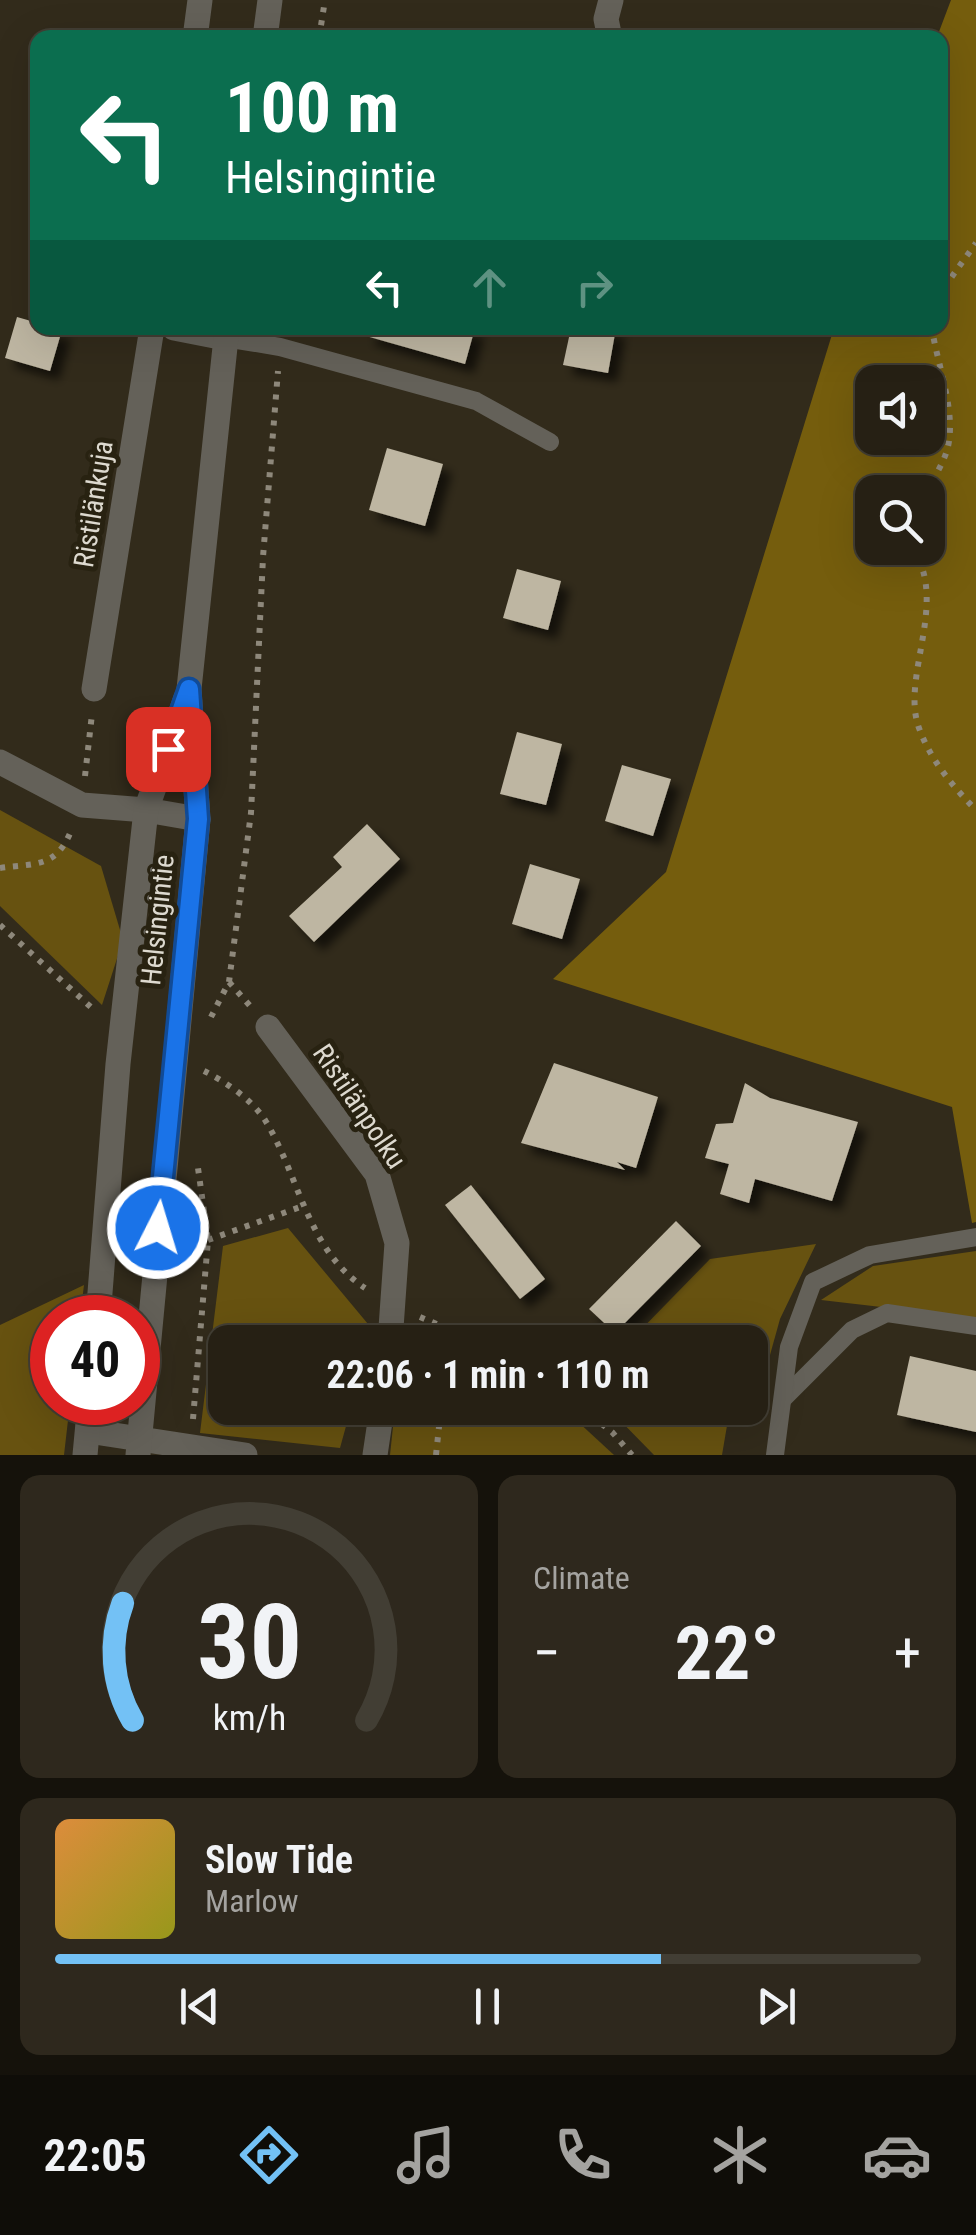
<!DOCTYPE html>
<html lang="en">
<head>
<meta charset="utf-8">
<style>
	:root { --surface:#262014; --page:#2e281d; --text:#f1f3f6; --muted:#a4a3a0; --line:#423e34; --accent:#73c1f5 }
	body { margin:0; font-family:"Roboto Condensed",sans-serif; background:var(--page); color:var(--text); height:100vh; display:flex; flex-direction:column; font-size:38px; white-space:nowrap }
	* { box-sizing:border-box; margin:0 }
	p { font-size:32px; color:var(--muted) }
	.icon { flex:none; width:55px; height:55px; fill:none; stroke:currentColor; stroke-width:2; stroke-linecap:round; stroke-linejoin:round }
	.map { position:relative; height:1455px; overflow:hidden }
	.drawer { display:flex; flex-direction:column; gap:20px; padding:20px; background:#15120b; flex:1 }
	.drawer>* { flex:none }
	.top-card { position:absolute; left:30px; top:30px; width:918px; height:305px; border-radius:20px; box-shadow:0 10px 40px #0002,0 0 0 2px var(--line); background:#0b6e4f; color:#fff; overflow:hidden }
	.controls { position:absolute; left:855px; top:365px; display:grid; gap:20px }
	.controls a { display:grid; place-items:center; width:90px; height:90px; border-radius:20px; background:var(--surface); box-shadow:0 10px 40px #0002,0 0 0 2px var(--line); font-size:50px }
	.speed { position:absolute; left:30px; top:1295px; display:flex; gap:20px; font-size:50px; font-weight:700; text-align:center }
	.speed>* { display:grid; place-content:center; width:130px; height:130px; border-radius:50%; background:var(--surface); box-shadow:0 10px 40px #0002,0 0 0 2px var(--line); line-height:1 }
	.speed .limit { border:15px solid #d22; background:#fff; color:#111 }
	.pin { position:absolute; display:grid; place-items:center; width:85px; height:85px; color:#fff; margin:-42px; border-radius:20px; box-shadow:0 5px 15px #0006 }
	.me { position:absolute; width:110px; margin:-55px; rotate:5deg; stroke-linejoin:round; filter:drop-shadow(0 0 8px #0008) }
	.turn { display:flex; align-items:center; gap:35px; height:210px; padding:0 30px; font-size:45px }
	.turn .icon { width:130px; height:130px; stroke-width:2.5 }
	.turn b { display:block; font-size:70px; line-height:85px }
	.lanes { display:flex; align-items:center; height:95px; padding:0 30px; background:#0003; justify-content:center; gap:50px; direction:ltr }
	.lanes .off { opacity:.35 }
	.big { font-size:75px; font-weight:700; line-height:1.1 }
	.drawer .widget { flex:1; display:flex; flex-direction:column; justify-content:center; gap:15px; min-width:0; padding:0 35px; border-radius:20px; background:var(--page) }
	.drawer .dial { align-items:center; gap:0 }
	.dial svg { height:260px; overflow:visible; fill:none; stroke:var(--line); stroke-width:7; stroke-linecap:round; text-anchor:middle }
	.dial text { fill:var(--text); stroke:none }
	.song { display:flex; align-items:center; gap:30px }
	.cover { width:120px; height:120px; border-radius:15px; background:linear-gradient(135deg,hsl(30 70% 55%),hsl(60 70% 35%)) }
	.played { height:10px; border-radius:5px; background:linear-gradient(90deg,var(--accent) 70%,var(--line) 70%) }
	.keys { display:flex; justify-content:space-around; direction:ltr }
	.heat { display:flex; justify-content:space-between; align-items:center; font-size:55px; direction:ltr }
	.drawer .tiles { flex:1; display:grid; gap:20px; grid-template-columns:1fr 1fr }
	.widget:last-child { grid-column:span 2 }
	.trip { position:absolute; left:208px; top:1325px; width:560px; height:100px; border-radius:20px; background:var(--surface); box-shadow:0 10px 40px #0002,0 0 0 2px var(--line); font-weight:700; line-height:100px; text-align:center }
	.menu { display:flex; height:160px; justify-content:space-around; align-items:center; background:#0f0d08; color:var(--muted) }
	.menu .icon { width:70px; height:70px }
	.menu .selected { color:var(--accent) }
	.menu b { font-size:45px; color:var(--text) }
	.map>svg:first-child { display:block }
	.green { fill:#675210 }
	.forest { fill:#755d0d; fill-rule:evenodd }
	.building { fill:#beb6a2; filter:url(#shadow) }
	.lines { fill:none; stroke-linecap:round; stroke-linejoin:round }
	.path { stroke:#8e887b; stroke-width:6; stroke-dasharray:5 8; stroke-linecap:butt }
	.service { stroke:#646159; stroke-width:18 }
	.minor { stroke:#646159; stroke-width:25 }
	.tertiary { stroke:#646159; stroke-width:25 }
	.route-casing { stroke:#114b97; stroke-width:25 }
	.route { stroke:#1a73e8; stroke-width:18 }
	.labels { text-anchor:middle; stroke-width:10; stroke-linejoin:round; paint-order:stroke }
	.street-label { font-size:28px; fill:#ddd9cf; stroke:#282211 }
</style>
</head>
<body>
<div class="map">
<svg width="976" height="1455" viewBox="0 0 976 1455">
	<defs>
		<filter id="shadow"><feDropShadow dx="9" dy="9" stdDeviation="5" flood-color="#0009"/></filter>
	</defs>
	<rect width="100%" height="100%" fill="#322b1b"/>
	<g class="green">
		<polygon points="0,810 101,866 123,940 102,1005 0,906"/>
		<polygon points="288,1228 373,1330 369,1342 225,1342 225,1408 351,1408 340,1448 200,1433 223,1246"/>
		<polygon points="816,1244 780,1319 765,1373 750,1377 750,1342 629,1342 710,1259"/>
		<polygon points="976,1251 976,1318 821,1300 873,1266"/>
		<polygon points="84,1285 80,1317 52,1318 52,1402 70,1403 64,1455 0,1455 0,1325"/>
		<polygon points="395,1408 563,1408 614,1455 390,1455"/>
		<polygon points="608,1408 730,1408 722,1455 654,1455"/>
	</g>
	<path class="forest" d="M951,0H976V1222L972,1223L952,1107L553,979L666,872L834,328H940V38L937,37ZM872,382H928V438H872ZM872,492H928V548H872Z"/>
	<g class="building">
		<polygon points="17,317 38,323 38,328 62,330 50,371 5,358"/>
		<polygon points="367,328 475,328 465,364 366,336"/>
		<polygon points="571,328 616,328 608,373 563,365"/>
		<polygon points="387,448 443,464 425,526 369,510"/>
		<polygon points="517,569 561,581 548,630 503,618"/>
		<polygon points="517,732 562,744 546,805 500,794"/>
		<polygon points="622,765 671,779 653,836 605,821"/>
		<polygon points="367,824 400,859 314,942 289,916 342,867 333,857"/>
		<polygon points="530,864 580,879 562,939 512,924"/>
		<polygon points="554,1063 658,1097 636,1168 617,1162 625,1170 521,1143"/>
		<polygon points="745,1083 770,1098 858,1122 832,1201 755,1179 749,1203 720,1194 729,1164 705,1158 716,1124 733,1123"/>
		<polygon points="471,1185 545,1279 520,1299 445,1205"/>
		<polygon points="676,1221 701,1246 615,1333 589,1309"/>
		<polygon points="910,1356 976,1371 976,1432 897,1415"/>
	</g>
	<g class="lines">
		<g class="path">
			<polyline points="319,38 325,0"/>
			<polyline points="940,300 948,282 976,243"/>
			<path d="M925,492C932,481 940,469 945,456C960,419 937,366 932,328"/>
			<path d="M912,548C950,601 900,677 919,728C930,759 953,787 976,810"/>
			<polyline points="85,776 92,714"/>
			<path d="M0,868C36,863 56,868 71,831"/>
			<polyline points="0,925 93,1009"/>
			<polyline points="229,982 251,1007"/>
			<polyline points="211,1017 229,982 251,813 263,557 278,371"/>
			<path d="M204,1071C226,1082 251,1099 265,1120C299,1175 307,1250 365,1288"/>
			<polyline points="208,1240 303,1206"/>
			<polyline points="420,1317 479,1342"/>
			<polyline points="581,1408 612,1432 632,1455"/>
			<polyline points="193,1419 208,1240 198,1168"/>
			<polyline points="436,1455 441,1408"/>
		</g>
		<g class="service">
			<polyline points="225,338 280,347 476,401 550,442"/>
			<polyline points="783,1399 852,1330 887,1313 976,1326"/>
			<polyline points="775,1455 789,1347 813,1282 870,1255 976,1237"/>
		</g>
		<g class="minor">
			<polyline points="195,38 200,0"/>
			<polyline points="610,38 606,19 611,0"/>
			<polyline points="174,328 225,338"/>
			<polyline points="94,689 152,328"/>
			<polyline points="268,1027 377,1174 397,1243 390,1342"/>
			<polyline points="375,1455 382,1408"/>
		</g>
		<g class="tertiary">
			<polyline points="265,38 270,0"/>
			<polyline points="0,762 82,805 146,810 198,819"/>
			<polyline points="98,1318 118,1064 146,810 186,698"/>
			<polyline points="88,1431 245,1455"/>
			<polyline points="85,1455 90,1402"/>
			<polyline points="138,1455 198,819 189,689 227,328"/>
		</g>
	</g>
	<g class="lines">
		<defs>
			<polyline id="route" points="158,1228 198,819 189,689 168,749"/>
		</defs>
		<use href="#route" class="route-casing"/>
		<use href="#route" class="route"/>
	</g>
	<g class="labels">
		<g class="street-label">
			<text transform="translate(93 504) rotate(-81)" y="10">Ristilänkuja</text>
			<text transform="translate(157 920) rotate(-84)" y="10">Helsingintie</text>
			<text transform="translate(360 1106) rotate(56)" y="10">Ristilänpolku</text>
		</g>
	</g>
</svg>
<div class="controls">
<a><svg class="icon" aria-label="sound" viewBox="0 0 24 24"><path d="M4 9h4l5-4v14l-5-4H4zM17 9q2 3 0 6"/></svg></a>
<a><svg class="icon" aria-label="search" viewBox="0 0 24 24"><circle cx="10" cy="10" r="6"/><path d="M15 15l6 6"/></svg></a>
</div>
<div class="speed"><div class="limit">40</div></div>
<div class="pin" style="left:168px;top:749px;background:#d93025"><svg class="icon" aria-label="arrive" viewBox="0 0 24 24"><path d="M6 21V4h12l-3 4 3 4H6"/></svg></div>
<svg class="me" style="left:158px;top:1228px" viewBox="-20 -20 40 40"><circle r="17" fill="#1a73e8" stroke="#fff" stroke-width="3"/><path d="M0-11L8 9 0 5-8 9z" fill="#fff"/></svg>
<div class="trip">22:06 · 1 min · 110 m</div>
<div class="top-card">
<div class="turn"><svg class="icon" aria-label="left" viewBox="0 0 24 24"><path d="M17 20v-9H6M10 6l-5 5 5 5"/></svg><div><b>100 m</b>Helsingintie</div></div>
<div class="lanes"><svg class="icon" aria-label="left" viewBox="0 0 24 24"><path d="M17 20v-9H6M10 6l-5 5 5 5"/></svg><svg class="icon off" aria-label="ahead" viewBox="0 0 24 24"><path d="M12 20V5M6 11l6-6 6 6"/></svg><svg class="icon off" aria-label="right" viewBox="0 0 24 24"><path d="M7 20v-9h11M14 6l5 5-5 5"/></svg></div>
</div>
</div>
<section class="drawer">
<div class="tiles">
<div class="widget dial"><svg viewBox="0 0 100 80">
<path d="M14 69A42 42 0 1 1 86 69"/>
<path d="M14 69A42 42 0 0 1 11 33" stroke="#73c1f5"/>
<text x="50" y="56" font-size="32" font-weight="700">30</text>
<text x="50" y="72" font-size="11">km/h</text>
</svg></div>
<div class="widget"><p>Climate</p>
<div class="heat"><a>−</a><b class="big">22°</b><a>+</a></div>
</div>
<div class="widget">
<div class="song"><i class="cover"></i><div><b>Slow Tide</b><p>Marlow</p></div></div>
<div class="played"></div>
<div class="keys"><svg class="icon" aria-label="previous" viewBox="0 0 24 24"><path d="M18 5L8 12l10 7zM5 5v14"/></svg><svg class="icon" aria-label="pause" viewBox="0 0 24 24"><path d="M8 5v14M16 5v14"/></svg><svg class="icon" aria-label="next" viewBox="0 0 24 24"><path d="M6 5l10 7-10 7zM19 5v14"/></svg></div>
</div>
</div>
</section>
<nav class="menu">
<b>22:05</b>
<svg class="icon selected" aria-label="directions" viewBox="0 0 24 24"><path d="M12 3l9 9-9 9-9-9zM9 14v-3h6M13 9l2 2-2 2"/></svg>
<svg class="icon" aria-label="music" viewBox="0 0 24 24"><path d="M9 18V5l10-2v13"/><circle cx="6" cy="18" r="3"/><circle cx="16" cy="16" r="3"/></svg>
<svg class="icon" aria-label="phone" viewBox="0 0 24 24"><path d="M5 4h4l2 5-3 2q2 4 5 5l2-3 5 2v4C11 20 4 13 5 4z"/></svg>
<svg class="icon" aria-label="climate" viewBox="0 0 24 24"><path d="M12 3v18M4 7l16 10M4 17L20 7"/></svg>
<svg class="icon" aria-label="car" viewBox="0 0 24 24"><path d="M5 17H2v-5l4-1 3-4h7l3 4 3 1v5h-3M9 17h6M6 11h13"/><circle cx="7" cy="17" r="2"/><circle cx="17" cy="17" r="2"/></svg>
</nav>
</body>
</html>
